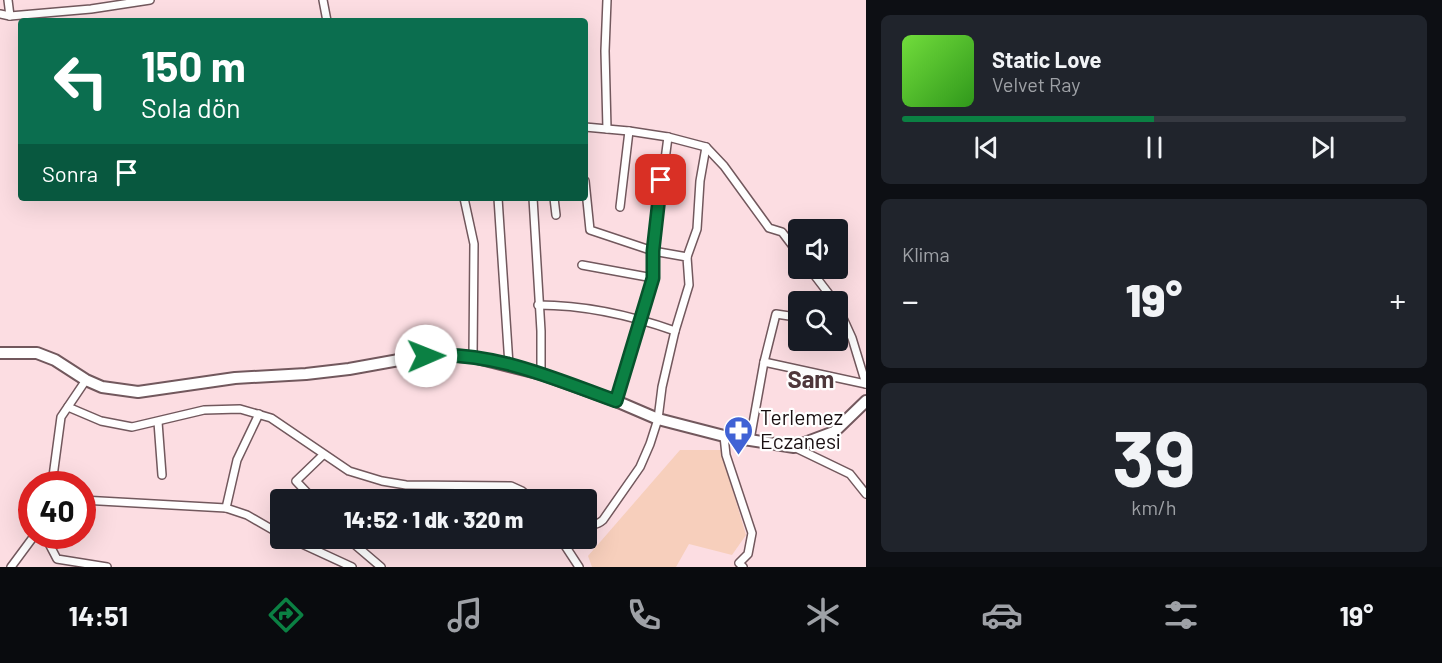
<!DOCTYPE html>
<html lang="tr">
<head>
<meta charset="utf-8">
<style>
	:root { --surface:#171b24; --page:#20242c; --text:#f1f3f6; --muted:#9ea1a6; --line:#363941; --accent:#0b8043 }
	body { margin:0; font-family:Barlow,sans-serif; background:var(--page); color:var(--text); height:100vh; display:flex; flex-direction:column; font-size:22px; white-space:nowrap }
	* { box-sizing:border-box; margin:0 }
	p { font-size:20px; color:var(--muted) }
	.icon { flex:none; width:33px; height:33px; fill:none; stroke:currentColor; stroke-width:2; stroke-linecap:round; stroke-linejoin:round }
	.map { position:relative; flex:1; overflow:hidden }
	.drawer { display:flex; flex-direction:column; gap:15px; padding:15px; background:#0d0f14; width:576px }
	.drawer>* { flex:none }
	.banner { position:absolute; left:18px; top:18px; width:570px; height:183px; border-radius:6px; box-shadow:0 6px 24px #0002; background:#0b6e4f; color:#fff; overflow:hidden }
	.tools { position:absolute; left:788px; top:219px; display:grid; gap:12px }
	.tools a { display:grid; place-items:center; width:60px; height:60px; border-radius:6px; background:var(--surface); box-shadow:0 6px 24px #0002; font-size:30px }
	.speed { position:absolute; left:18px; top:471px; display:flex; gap:12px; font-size:30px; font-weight:700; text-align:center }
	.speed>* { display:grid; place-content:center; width:78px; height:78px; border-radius:50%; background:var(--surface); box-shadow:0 6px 24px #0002; line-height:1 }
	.speed .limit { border:9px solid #d22; background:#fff; color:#111 }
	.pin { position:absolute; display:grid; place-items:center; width:51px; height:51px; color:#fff; margin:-26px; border-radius:12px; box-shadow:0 3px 9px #0006 }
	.me { position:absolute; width:66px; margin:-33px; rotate:89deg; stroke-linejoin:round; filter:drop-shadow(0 0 4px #0008) }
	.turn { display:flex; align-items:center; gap:21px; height:126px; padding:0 24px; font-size:27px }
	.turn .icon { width:78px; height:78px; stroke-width:2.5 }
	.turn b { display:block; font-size:42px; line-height:51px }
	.then { display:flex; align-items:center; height:57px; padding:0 24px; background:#0003; gap:12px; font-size:22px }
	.big { font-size:45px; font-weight:800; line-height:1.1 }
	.drawer .card { flex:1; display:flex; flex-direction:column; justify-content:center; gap:9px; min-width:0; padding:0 21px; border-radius:9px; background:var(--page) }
	.drawer .dial { align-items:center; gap:0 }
	.dial b { font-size:78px; line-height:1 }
	.song { display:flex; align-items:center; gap:18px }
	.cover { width:72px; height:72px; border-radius:9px; background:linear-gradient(135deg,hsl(100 70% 55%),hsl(110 70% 35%)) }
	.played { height:6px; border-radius:3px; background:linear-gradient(90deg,var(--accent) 50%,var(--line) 50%) }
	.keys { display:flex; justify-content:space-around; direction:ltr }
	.heat { display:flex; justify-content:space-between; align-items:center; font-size:33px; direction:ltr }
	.trip { position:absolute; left:270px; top:489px; width:327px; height:60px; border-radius:6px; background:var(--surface); box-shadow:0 6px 24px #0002; font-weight:800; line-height:60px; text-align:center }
	.dock { display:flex; height:96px; justify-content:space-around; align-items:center; background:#090b0e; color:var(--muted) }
	.dock .icon { width:42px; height:42px }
	.dock .current { color:var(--accent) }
	.dock b { font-size:27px; color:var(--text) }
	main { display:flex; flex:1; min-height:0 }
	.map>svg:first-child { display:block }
	.green { fill:#f7cfbc }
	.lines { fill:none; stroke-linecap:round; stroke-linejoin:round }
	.street-casing { stroke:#72585d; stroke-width:10 }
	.secondary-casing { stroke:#72585d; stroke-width:14 }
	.street { stroke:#fff; stroke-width:7 }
	.secondary { stroke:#fff; stroke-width:10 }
	.route-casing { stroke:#07532c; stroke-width:15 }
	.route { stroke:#0b8043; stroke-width:10 }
	.labels { text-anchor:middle; stroke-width:4.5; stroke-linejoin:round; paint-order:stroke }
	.poi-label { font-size:21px; fill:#1a1012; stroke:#fff; text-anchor:start }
	.quarter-label { font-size:24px; font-weight:bold; fill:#4f373b; stroke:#fff }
</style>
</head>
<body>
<main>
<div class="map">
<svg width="866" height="567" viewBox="0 0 866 567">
	<rect width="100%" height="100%" fill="#fcdde2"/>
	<polygon class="green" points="680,450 721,450 746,535 732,555 689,544 676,567 592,567 588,556"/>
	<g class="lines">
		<defs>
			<g id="street">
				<polyline points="8,0 10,16"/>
				<polyline points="323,0 327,21"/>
				<polyline points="0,14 10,16 91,9 150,0"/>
				<polyline points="585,127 629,131 668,137 706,147 724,166 769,228 782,232 798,253"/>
				<polyline points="607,129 605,51 607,0"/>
				<path d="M585,181L590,230L653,251L687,257L689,285L675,331L662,387L658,419L650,444L640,467L603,520C597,525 593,526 586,521"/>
				<polyline points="464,198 474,244 473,357"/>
				<polyline points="498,198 509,365"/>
				<polyline points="533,198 541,331 541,374"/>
				<polyline points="554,198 556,215"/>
				<polyline points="620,207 629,131"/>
				<polyline points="687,257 697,229 700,181 706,147"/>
				<polyline points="582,265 653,278"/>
				<polyline points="809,268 835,302"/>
				<path d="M538,305C586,305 630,315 675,331"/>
				<polyline points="837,305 852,338 866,384"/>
				<polyline points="764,362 866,384"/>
				<polyline points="616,401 653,278 653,251 668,137"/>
				<polyline points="68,407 101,421 132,427 204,410 240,409 271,418 349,471 382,481 406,485 511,486 522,491 533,500"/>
				<polyline points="158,422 162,475"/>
				<polyline points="724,436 726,455 752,533 748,554 739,563 743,567"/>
				<polyline points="750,440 764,362 776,314 796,317"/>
				<polyline points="794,447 850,474 866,494"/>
				<polyline points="52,484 61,417 86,380"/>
				<polyline points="82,500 226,508 247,515 280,534"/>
				<polyline points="314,500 296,481 323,455"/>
				<polyline points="226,508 237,460 259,414"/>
				<polyline points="45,536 57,559 107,567"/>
				<polyline points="289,538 352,567"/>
				<polyline points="347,538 381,567"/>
				<polyline points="560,538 579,567"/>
				<polyline points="11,567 34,536"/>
			</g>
			<polyline id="secondary" points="0,353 37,353 55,360 86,380 102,387 138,392 235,378 306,374 349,369 410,358 441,355 473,357 541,374 616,401 658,419 724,436 794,447 834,432 866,401"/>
		</defs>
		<use href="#street" class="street-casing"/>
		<use href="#secondary" class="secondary-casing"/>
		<use href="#street" class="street"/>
		<use href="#secondary" class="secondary"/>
	</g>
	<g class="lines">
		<defs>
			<path id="route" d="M426,356C491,350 555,379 616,401L653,278V251L661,180"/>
		</defs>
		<use href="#route" class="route-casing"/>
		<use href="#route" class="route"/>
	</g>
	<defs>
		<symbol id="pharmacy-pin" viewBox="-11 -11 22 30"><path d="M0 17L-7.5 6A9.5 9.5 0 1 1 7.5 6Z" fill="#4062d5" stroke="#fff"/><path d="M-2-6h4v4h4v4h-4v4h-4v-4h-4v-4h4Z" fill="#fff"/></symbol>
	</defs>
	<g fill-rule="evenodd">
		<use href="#pharmacy-pin" x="722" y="414" width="33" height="45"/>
	</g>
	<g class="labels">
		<g class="poi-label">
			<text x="760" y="425">Terlemez<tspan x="760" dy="24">Eczanesi</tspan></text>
		</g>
		<g class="quarter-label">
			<text x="811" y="388">Sam</text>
		</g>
	</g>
</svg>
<div class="tools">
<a><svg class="icon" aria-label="sound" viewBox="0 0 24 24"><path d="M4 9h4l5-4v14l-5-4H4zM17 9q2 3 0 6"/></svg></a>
<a><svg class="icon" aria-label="search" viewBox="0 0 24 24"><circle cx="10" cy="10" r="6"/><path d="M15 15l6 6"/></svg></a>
</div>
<div class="speed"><div class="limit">40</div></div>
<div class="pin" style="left:661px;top:180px;background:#d93025"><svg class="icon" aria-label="arrive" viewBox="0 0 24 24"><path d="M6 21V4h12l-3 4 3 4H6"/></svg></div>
<svg class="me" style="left:426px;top:356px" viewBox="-20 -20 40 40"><circle r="19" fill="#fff"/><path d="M0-13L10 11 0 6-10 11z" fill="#0b8043"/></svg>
<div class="trip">14:52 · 1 dk · 320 m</div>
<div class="banner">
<div class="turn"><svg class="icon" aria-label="left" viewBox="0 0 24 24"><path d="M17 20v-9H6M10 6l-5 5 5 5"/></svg><div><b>150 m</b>Sola dön</div></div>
<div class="then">Sonra<svg class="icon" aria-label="arrive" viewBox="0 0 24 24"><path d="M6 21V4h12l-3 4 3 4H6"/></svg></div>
</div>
</div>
<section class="drawer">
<div class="card">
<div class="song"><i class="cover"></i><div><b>Static Love</b><p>Velvet Ray</p></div></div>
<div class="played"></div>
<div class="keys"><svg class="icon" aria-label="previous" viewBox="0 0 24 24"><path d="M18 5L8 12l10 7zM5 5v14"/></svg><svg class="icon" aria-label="pause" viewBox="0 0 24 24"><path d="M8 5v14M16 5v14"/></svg><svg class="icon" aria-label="next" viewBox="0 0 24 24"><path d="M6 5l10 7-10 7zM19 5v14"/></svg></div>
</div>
<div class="card"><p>Klima</p>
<div class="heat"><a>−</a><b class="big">19°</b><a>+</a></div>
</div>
<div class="card dial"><b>39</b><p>km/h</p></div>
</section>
</main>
<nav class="dock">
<b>14:51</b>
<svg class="icon current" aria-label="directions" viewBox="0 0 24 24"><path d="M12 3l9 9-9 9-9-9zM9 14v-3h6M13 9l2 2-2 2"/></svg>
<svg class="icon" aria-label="music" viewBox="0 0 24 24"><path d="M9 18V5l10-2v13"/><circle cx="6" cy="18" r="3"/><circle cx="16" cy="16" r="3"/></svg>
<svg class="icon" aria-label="phone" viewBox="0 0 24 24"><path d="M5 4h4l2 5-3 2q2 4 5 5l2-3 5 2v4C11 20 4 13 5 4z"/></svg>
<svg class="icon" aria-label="climate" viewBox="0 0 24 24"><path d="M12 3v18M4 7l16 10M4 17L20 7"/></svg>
<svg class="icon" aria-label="car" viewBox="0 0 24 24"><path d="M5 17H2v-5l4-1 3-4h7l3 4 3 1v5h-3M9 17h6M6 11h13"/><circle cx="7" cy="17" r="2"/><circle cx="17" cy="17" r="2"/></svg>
<svg class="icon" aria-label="filters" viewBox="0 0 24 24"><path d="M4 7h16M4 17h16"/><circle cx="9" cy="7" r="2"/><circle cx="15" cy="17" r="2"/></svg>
<b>19°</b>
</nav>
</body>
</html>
